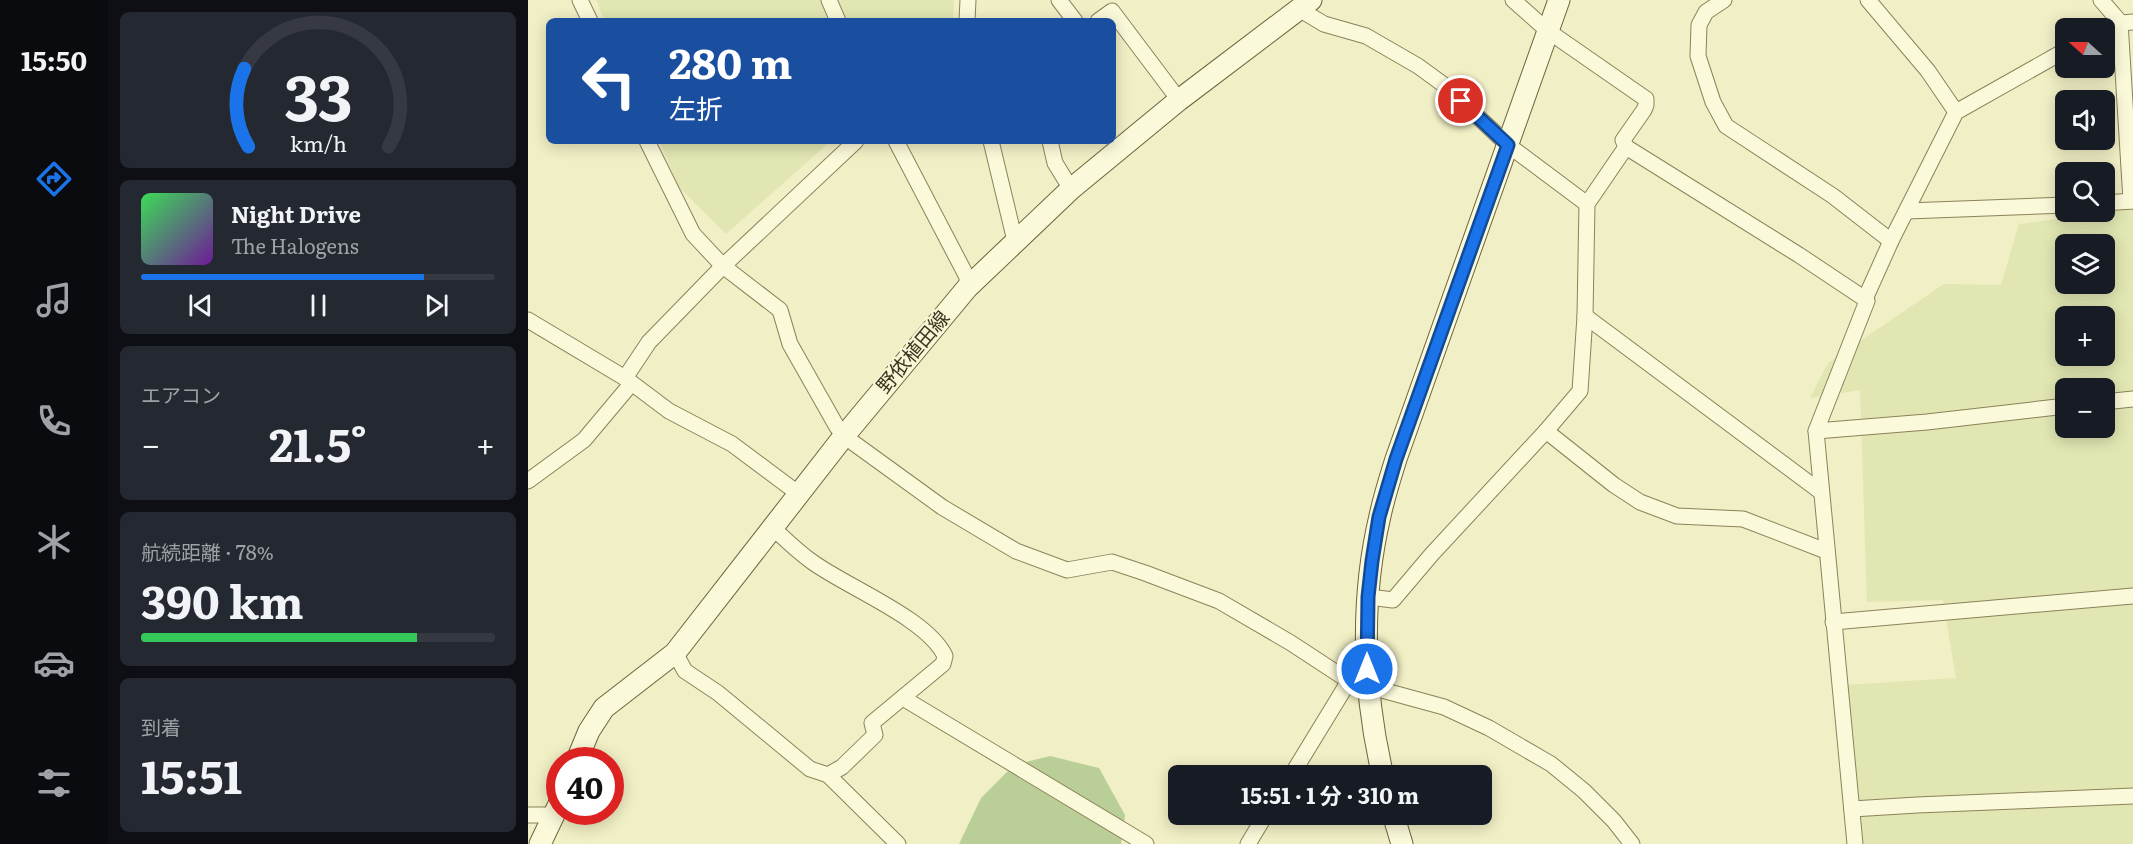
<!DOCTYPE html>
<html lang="ja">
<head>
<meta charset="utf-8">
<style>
	:root { --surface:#171b24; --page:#242831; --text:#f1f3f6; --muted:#9ea1a6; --line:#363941; --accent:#1a73e8 }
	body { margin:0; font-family:Literata,"Noto Sans JP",serif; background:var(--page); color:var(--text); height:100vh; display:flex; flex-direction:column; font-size:22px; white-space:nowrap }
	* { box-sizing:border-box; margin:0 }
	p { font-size:20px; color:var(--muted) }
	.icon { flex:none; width:33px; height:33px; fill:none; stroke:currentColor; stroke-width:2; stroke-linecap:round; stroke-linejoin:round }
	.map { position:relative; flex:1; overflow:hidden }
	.panel { display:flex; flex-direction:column; gap:12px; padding:12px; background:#0d0f14; width:420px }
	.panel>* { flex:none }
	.top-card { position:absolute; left:18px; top:18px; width:570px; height:126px; border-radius:9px; box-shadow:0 3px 15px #0003; background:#1a4fa0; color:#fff; overflow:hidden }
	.needle { width:39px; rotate:291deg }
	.controls { position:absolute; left:1527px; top:18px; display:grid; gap:12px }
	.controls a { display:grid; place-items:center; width:60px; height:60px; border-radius:9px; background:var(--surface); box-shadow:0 3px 15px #0003; font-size:30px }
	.speed { position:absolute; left:18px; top:747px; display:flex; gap:12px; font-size:30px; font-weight:700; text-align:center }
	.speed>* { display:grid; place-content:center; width:78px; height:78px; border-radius:50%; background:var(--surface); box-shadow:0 3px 15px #0003; line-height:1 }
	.speed .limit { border:9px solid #d22; background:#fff; color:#111 }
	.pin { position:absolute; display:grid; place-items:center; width:51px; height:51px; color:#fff; margin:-26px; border:3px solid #fff; border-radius:50%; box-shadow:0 2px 6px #0007 }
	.me { position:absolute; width:66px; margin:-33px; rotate:0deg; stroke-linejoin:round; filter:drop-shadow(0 0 4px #0008) }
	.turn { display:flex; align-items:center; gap:21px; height:126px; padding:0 24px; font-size:27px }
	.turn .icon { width:78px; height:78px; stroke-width:2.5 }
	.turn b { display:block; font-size:42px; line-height:51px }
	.big { font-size:45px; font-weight:700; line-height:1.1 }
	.panel .widget { flex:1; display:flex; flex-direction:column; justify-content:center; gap:9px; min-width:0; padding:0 21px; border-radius:9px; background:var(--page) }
	.panel .dial { align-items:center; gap:0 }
	.dial svg { height:156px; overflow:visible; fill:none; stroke:var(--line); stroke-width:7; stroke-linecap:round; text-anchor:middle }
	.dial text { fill:var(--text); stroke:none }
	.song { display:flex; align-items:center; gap:18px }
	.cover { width:72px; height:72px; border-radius:9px; background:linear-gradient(135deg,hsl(130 70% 55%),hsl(280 70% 35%)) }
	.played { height:6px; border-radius:3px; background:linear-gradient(90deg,var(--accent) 80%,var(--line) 80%) }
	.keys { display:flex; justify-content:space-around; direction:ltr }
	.heat { display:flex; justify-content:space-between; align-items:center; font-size:33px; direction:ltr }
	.charge { height:9px; border-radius:4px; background:linear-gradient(90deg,#34c759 78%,var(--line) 0) }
	.trip { position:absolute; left:640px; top:765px; width:324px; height:60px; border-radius:9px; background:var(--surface); box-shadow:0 3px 15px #0003; font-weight:700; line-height:60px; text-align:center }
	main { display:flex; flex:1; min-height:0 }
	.tab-bar { display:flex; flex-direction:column; width:108px; justify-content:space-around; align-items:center; background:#090b0e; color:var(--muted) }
	.tab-bar .icon { width:42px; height:42px }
	.tab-bar .on { color:var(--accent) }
	.tab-bar b { font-size:27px; color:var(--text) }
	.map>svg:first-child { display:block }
	.farmland { fill:#e1e6b2; fill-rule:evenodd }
	.green { fill:#bacf98 }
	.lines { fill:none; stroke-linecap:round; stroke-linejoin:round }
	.street-casing { stroke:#8c825a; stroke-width:17 }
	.secondary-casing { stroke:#6e633d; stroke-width:23 }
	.street { stroke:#faf9d9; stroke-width:15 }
	.secondary { stroke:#faf9d9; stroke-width:21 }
	.route-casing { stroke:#114b97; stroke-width:15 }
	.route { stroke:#1a73e8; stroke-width:10 }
	.labels { text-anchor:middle; stroke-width:4.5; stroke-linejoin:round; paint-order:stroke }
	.street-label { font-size:20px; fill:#3c341f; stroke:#f7f6d5 }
</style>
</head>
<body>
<main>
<nav class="tab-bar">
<b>15:50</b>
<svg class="icon on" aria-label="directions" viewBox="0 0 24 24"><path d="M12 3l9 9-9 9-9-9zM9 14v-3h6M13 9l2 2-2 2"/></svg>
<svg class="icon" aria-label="music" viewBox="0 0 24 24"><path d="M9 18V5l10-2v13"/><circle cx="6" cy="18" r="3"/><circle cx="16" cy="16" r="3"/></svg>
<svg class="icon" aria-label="phone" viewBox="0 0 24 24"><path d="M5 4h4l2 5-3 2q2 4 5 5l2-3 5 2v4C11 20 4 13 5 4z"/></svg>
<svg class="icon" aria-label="climate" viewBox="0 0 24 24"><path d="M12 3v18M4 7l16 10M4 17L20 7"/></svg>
<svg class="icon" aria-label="car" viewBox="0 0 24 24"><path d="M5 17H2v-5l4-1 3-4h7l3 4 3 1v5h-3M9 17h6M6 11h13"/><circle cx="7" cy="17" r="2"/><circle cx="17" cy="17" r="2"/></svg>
<svg class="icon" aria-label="filters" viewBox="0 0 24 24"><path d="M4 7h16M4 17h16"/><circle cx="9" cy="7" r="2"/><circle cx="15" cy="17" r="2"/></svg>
</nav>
<section class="panel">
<div class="widget dial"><svg viewBox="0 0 100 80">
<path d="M14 69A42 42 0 1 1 86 69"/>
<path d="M14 69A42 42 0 0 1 12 29" stroke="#1a73e8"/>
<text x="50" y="56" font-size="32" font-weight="700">33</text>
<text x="50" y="72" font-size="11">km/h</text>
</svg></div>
<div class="widget">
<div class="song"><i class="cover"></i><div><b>Night Drive</b><p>The Halogens</p></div></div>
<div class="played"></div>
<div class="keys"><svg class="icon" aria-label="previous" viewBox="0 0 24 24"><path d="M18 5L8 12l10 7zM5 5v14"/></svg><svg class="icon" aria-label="pause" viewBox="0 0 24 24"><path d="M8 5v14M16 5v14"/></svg><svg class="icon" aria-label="next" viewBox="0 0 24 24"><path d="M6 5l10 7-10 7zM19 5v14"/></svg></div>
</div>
<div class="widget"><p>エアコン</p>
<div class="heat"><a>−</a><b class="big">21.5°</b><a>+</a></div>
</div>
<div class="widget"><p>航続距離 · 78%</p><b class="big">390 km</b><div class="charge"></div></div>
<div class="widget"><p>到着</p><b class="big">15:51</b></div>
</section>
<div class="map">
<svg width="1605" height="844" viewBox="0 0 1605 844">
	<rect width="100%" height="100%" fill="#f0efc5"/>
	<g class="farmland">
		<polygon points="68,0 426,0 425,21 77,21"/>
		<polygon points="131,141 303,141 198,234 151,187"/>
		<path d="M1605,209V844H1329L1317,685L1428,678L1415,600L1339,602L1332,390L1282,398L1300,363L1416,284L1473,285L1491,224ZM1538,244H1576V284H1538ZM1538,316H1576V356H1538ZM1538,388H1576V428H1538Z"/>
	</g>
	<polygon class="green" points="522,756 571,768 597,815 593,844 431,844 453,798 486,765"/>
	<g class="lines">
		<defs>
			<g id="street">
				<polyline points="52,0 62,21"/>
				<polyline points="301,0 310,21"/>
				<polyline points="531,0 547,21"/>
				<polyline points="1196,0 1178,12 1171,25 1170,56 1185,102 1198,126 1305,196 1363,241"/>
				<polyline points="1340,0 1400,71 1428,112"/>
				<polyline points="1573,0 1592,22 1603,201"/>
				<polyline points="771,9 796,24 838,36 890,66 916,85 980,145 1059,204"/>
				<polyline points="439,21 440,0"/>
				<polyline points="570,21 584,11 651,100"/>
				<polyline points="1576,28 1584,24 1605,22"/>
				<polyline points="119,141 165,234 195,266 252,310 262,344 309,427 316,436 414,507 488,551 539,570 584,562 617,573 691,601 763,643 821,681 916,707 961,728 1023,764 1056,791 1086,821 1104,844"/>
				<polyline points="368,141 439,277 439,288"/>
				<polyline points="463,141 487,241"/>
				<polyline points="522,141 527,163 543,189"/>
				<polyline points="1098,147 1271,255 1337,299"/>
				<polyline points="1576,203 1605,201"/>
				<polyline points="1379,211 1538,205"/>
				<polyline points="1057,316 1293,492"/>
				<polyline points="0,320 97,378 141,411 204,444 271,494"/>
				<polyline points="97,378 121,342 195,266 328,141"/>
				<polyline points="1576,402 1605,399"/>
				<polyline points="1018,431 1086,485 1112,502 1149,516 1215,519 1298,551"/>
				<polyline points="1288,431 1399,422 1538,406"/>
				<polyline points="0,481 56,440 103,384"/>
				<path d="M245,528C257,539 269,551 283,561C318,587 399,618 417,656L415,664L344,723L347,735L314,767L300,775"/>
				<polyline points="841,597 865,600 904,554 1018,431 1052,391 1057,316 1059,204 1098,147 1095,140 1116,110 1118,105 1118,99 1020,31 985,0"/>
				<polyline points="1305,622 1605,596"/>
				<polyline points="147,653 157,671 190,693 282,769 300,775 370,844"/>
				<polyline points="375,698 618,844"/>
				<polyline points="763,776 821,681"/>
				<polyline points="1324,809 1389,805 1605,796"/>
				<polyline points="0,815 26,815"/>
				<polyline points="720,844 738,814"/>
				<polyline points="1327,844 1288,431 1339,301 1337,299 1363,241 1428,112 1538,50"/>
			</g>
			<g id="secondary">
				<polyline points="49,760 61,731 76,708 147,653 316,436 439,288 543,189 651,100 783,0"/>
				<path d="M855,776C835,692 832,600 852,516C856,497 862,478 868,459L1031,0"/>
				<polyline points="865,814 874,844"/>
				<polyline points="12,844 32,802"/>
			</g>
		</defs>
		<use href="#street" class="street-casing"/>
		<use href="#secondary" class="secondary-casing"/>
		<use href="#street" class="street"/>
		<use href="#secondary" class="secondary"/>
	</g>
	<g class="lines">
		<defs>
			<polyline id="route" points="839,669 840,597 844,561 851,517 868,459 980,145 933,101"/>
		</defs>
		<use href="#route" class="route-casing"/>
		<use href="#route" class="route"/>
	</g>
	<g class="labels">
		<g class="street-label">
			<text transform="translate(385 352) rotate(-50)" y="7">野依植田線</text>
		</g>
	</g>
</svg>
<div class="controls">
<a><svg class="needle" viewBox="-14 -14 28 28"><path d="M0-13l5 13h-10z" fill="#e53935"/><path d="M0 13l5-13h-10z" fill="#9ea1a6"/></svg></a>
<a><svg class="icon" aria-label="sound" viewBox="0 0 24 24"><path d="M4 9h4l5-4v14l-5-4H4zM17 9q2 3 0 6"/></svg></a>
<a><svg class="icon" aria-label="search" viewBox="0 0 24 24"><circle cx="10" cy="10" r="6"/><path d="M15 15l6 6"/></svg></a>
<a><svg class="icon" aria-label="layers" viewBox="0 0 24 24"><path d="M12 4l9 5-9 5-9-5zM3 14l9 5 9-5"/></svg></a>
<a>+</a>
<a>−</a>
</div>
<div class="speed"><div class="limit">40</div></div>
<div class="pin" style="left:933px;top:101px;background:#d93025"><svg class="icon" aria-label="arrive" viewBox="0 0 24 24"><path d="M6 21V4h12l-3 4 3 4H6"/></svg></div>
<svg class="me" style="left:839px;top:669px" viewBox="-20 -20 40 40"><circle r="17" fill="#1a73e8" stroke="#fff" stroke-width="3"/><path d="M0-11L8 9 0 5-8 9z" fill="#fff"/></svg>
<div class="trip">15:51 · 1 分 · 310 m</div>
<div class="top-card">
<div class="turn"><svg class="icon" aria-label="left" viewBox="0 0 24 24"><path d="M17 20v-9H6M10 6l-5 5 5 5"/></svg><div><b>280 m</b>左折</div></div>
</div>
</div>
</main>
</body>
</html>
